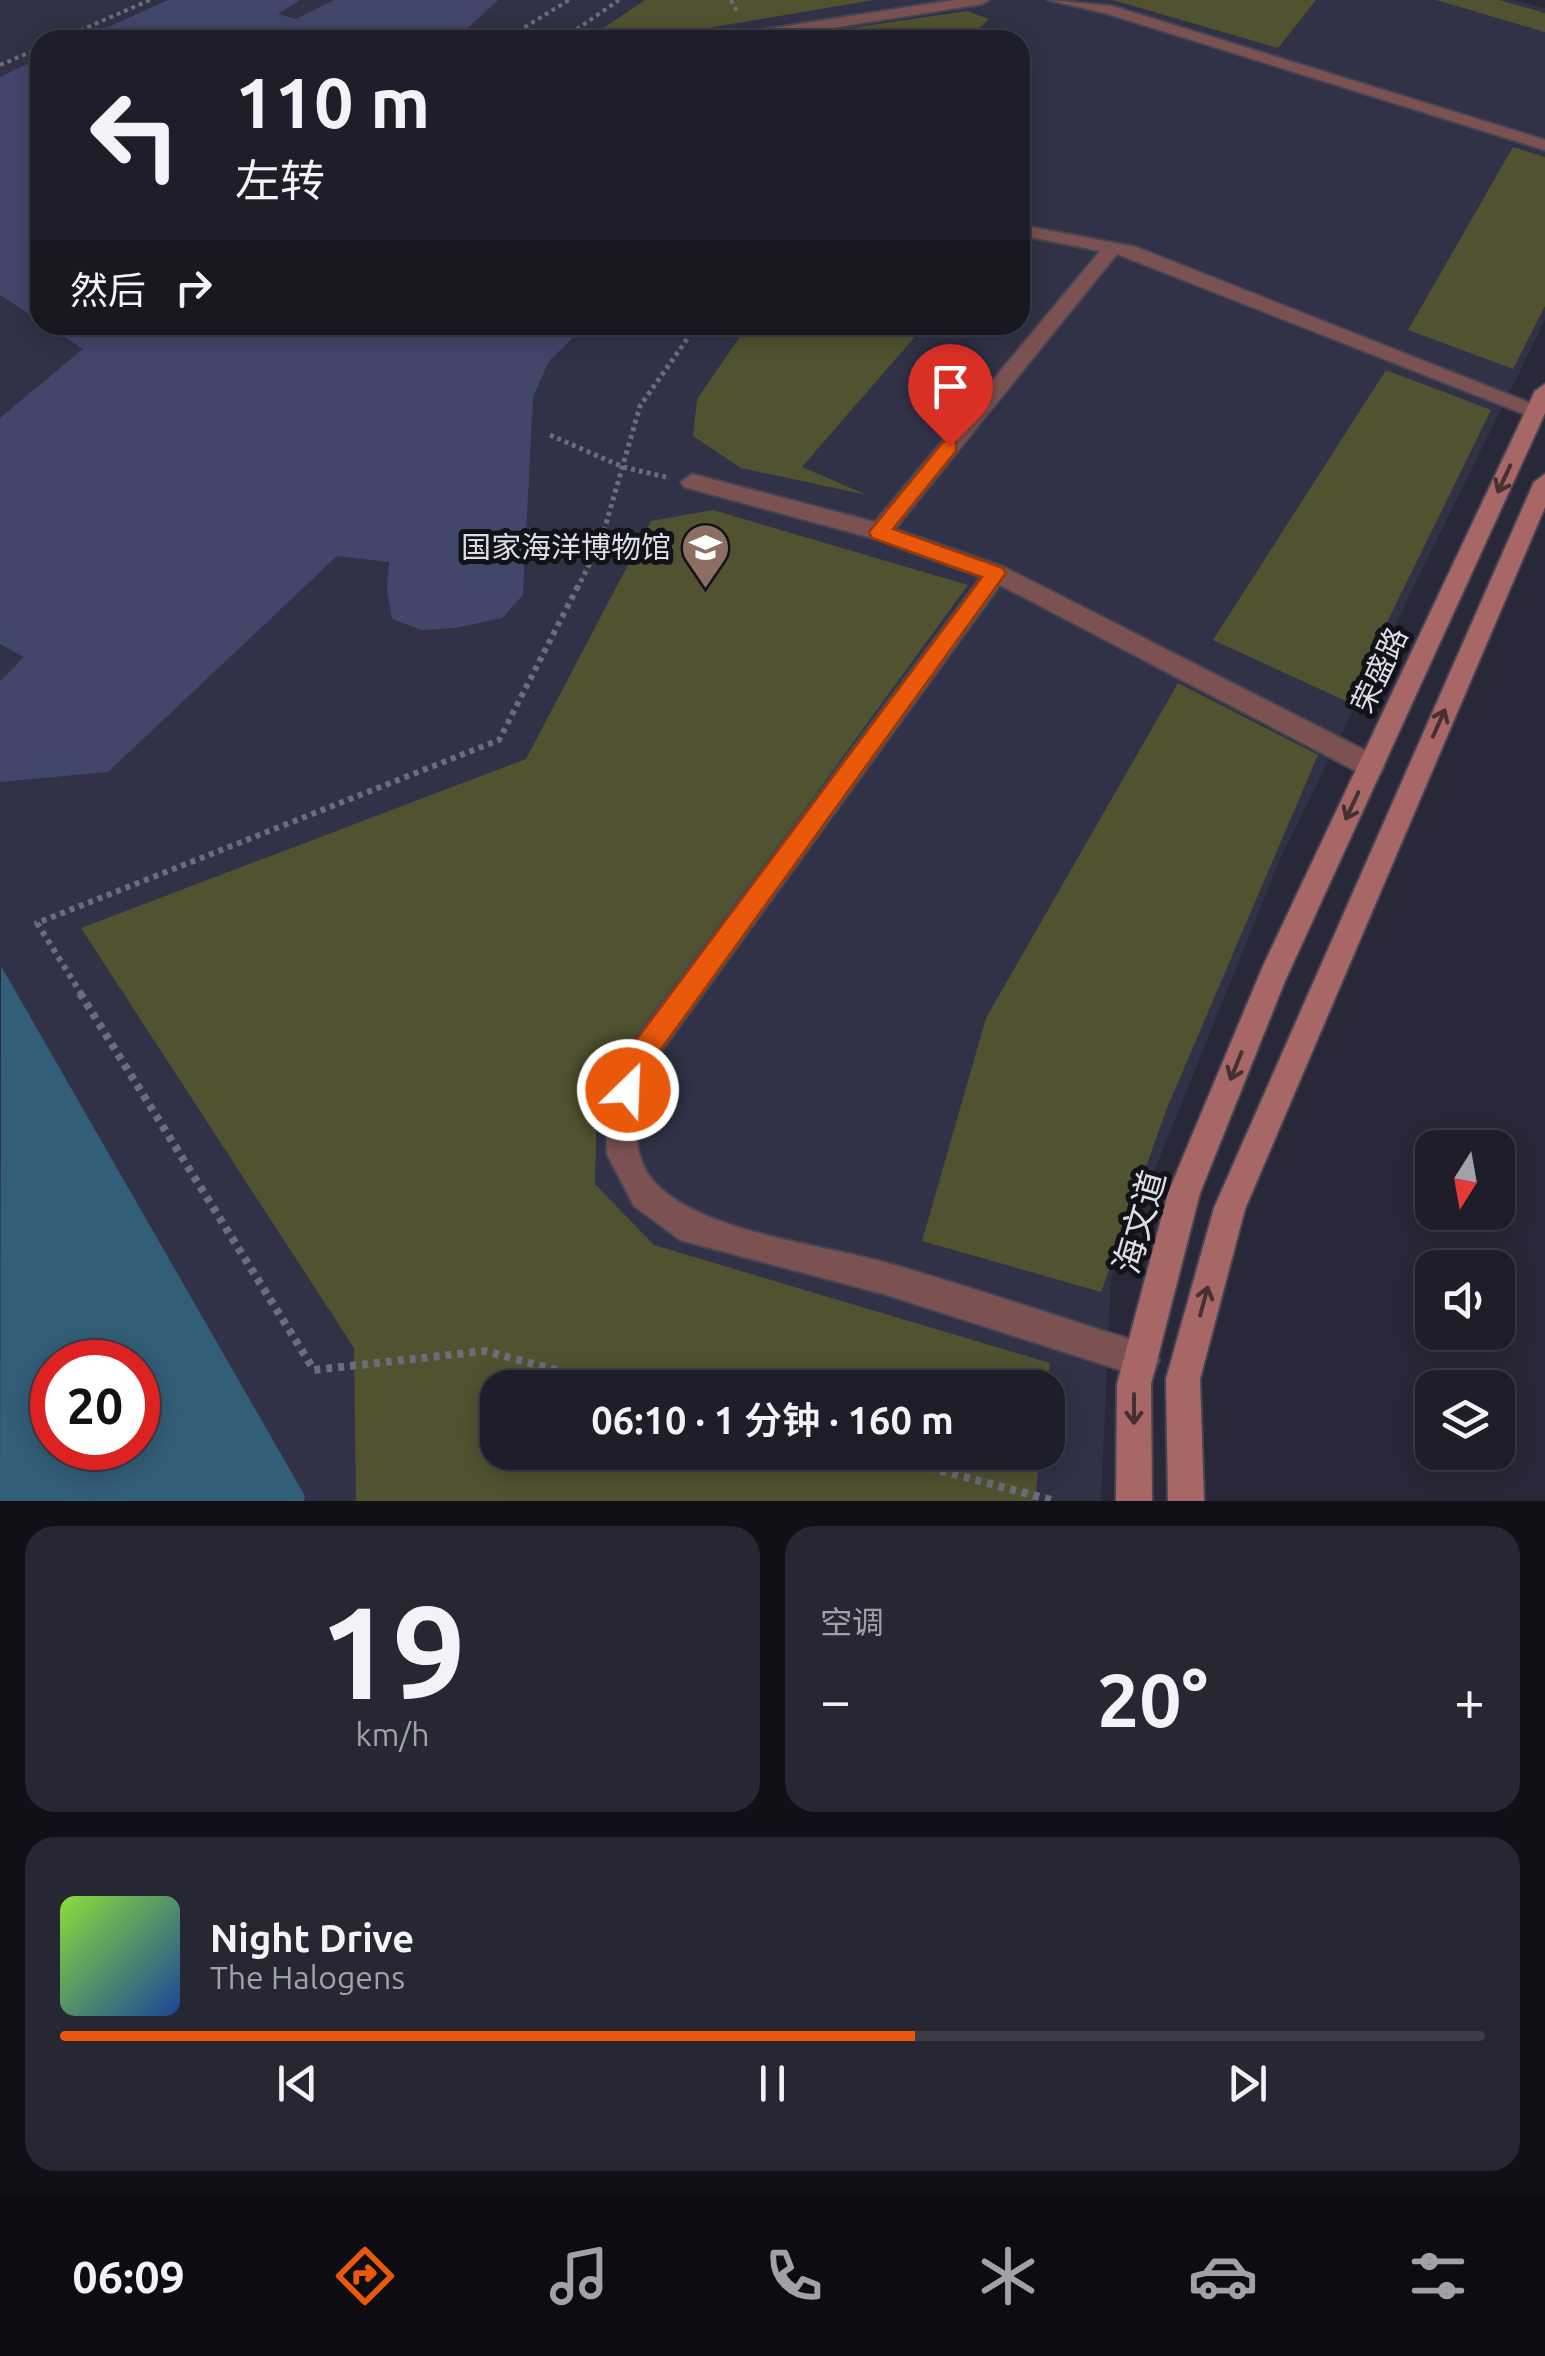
<!DOCTYPE html>
<html lang="zh">
<head>
<meta charset="utf-8">
<style>
	:root { --surface:#1e1e2a; --page:#262732; --text:#f1f3f6; --muted:#a1a2a8; --line:#3c3c47; --accent:#ea580c }
	body { margin:0; font-family:Ubuntu,"Noto Sans SC",sans-serif; background:var(--page); color:var(--text); height:100vh; display:flex; flex-direction:column; font-size:38px; white-space:nowrap }
	* { box-sizing:border-box; margin:0 }
	p { font-size:32px; color:var(--muted) }
	.icon { flex:none; width:55px; height:55px; fill:none; stroke:currentColor; stroke-width:2; stroke-linecap:round; stroke-linejoin:round }
	.map { position:relative; height:1501px; overflow:hidden }
	.drawer { display:flex; flex-direction:column; gap:25px; padding:25px; background:#101017; flex:1 }
	.drawer>* { flex:none }
	.banner { position:absolute; left:30px; top:30px; width:1000px; height:305px; border-radius:30px; box-shadow:0 5px 25px #0003,0 0 0 2px var(--line); background:#1e1e2a; color:var(--text); overflow:hidden }
	.needle { width:65px; rotate:191deg }
	.fabs { position:absolute; left:1415px; top:1130px; display:grid; gap:20px }
	.fabs a { display:grid; place-items:center; width:100px; height:100px; border-radius:20px; background:var(--surface); box-shadow:0 5px 25px #0003,0 0 0 2px var(--line); font-size:50px }
	.speed { position:absolute; left:30px; top:1340px; display:flex; gap:20px; font-size:50px; font-weight:700; text-align:center }
	.speed>* { display:grid; place-content:center; width:130px; height:130px; border-radius:50%; background:var(--surface); box-shadow:0 5px 25px #0003,0 0 0 2px var(--line); line-height:1 }
	.speed .limit { border:15px solid #d22; background:#fff; color:#111 }
	.pin { position:absolute; display:grid; place-items:center; width:85px; height:85px; color:#fff; margin:-102px -42px; border-radius:50% 50% 50% 0; rotate:-45deg; box-shadow:0 0 10px #0007 }
	.pin .icon { rotate:45deg }
	.me { position:absolute; width:110px; margin:-55px; rotate:24deg; stroke-linejoin:round; filter:drop-shadow(0 0 8px #0008) }
	.turn { display:flex; align-items:center; gap:35px; height:210px; padding:0 40px; font-size:45px }
	.turn .icon { width:130px; height:130px; stroke-width:2.5 }
	.turn b { display:block; font-size:70px; line-height:85px }
	.then { display:flex; align-items:center; height:95px; padding:0 40px; background:#0003; gap:20px; font-size:38px }
	.big { font-size:75px; font-weight:600; line-height:1.1 }
	.drawer .card { flex:1; display:flex; flex-direction:column; justify-content:center; gap:15px; min-width:0; padding:0 35px; border-radius:30px; background:var(--page) }
	.drawer .dial { align-items:center; gap:0 }
	.dial b { font-size:130px; line-height:1 }
	.song { display:flex; align-items:center; gap:30px }
	.cover { width:120px; height:120px; border-radius:15px; background:linear-gradient(135deg,hsl(90 70% 55%),hsl(220 70% 35%)) }
	.played { height:10px; border-radius:5px; background:linear-gradient(90deg,var(--accent) 60%,var(--line) 60%) }
	.keys { display:flex; justify-content:space-around; direction:ltr }
	.heat { display:flex; justify-content:space-between; align-items:center; font-size:55px; direction:ltr }
	.drawer .tiles { flex:1; display:grid; gap:25px; grid-template-columns:1fr 1fr }
	.card:last-child { grid-column:span 2 }
	.trip { position:absolute; left:480px; top:1370px; width:585px; height:100px; border-radius:30px; background:var(--surface); box-shadow:0 5px 25px #0003,0 0 0 2px var(--line); font-weight:600; line-height:100px; text-align:center }
	.tab-bar { display:flex; height:160px; justify-content:space-around; align-items:center; background:#0c0c11; color:var(--muted) }
	.tab-bar .icon { width:70px; height:70px }
	.tab-bar .on { color:var(--accent) }
	.tab-bar b { font-size:45px; color:var(--text) }
	.map>svg:first-child { display:block }
	.built { fill:#313247; fill-rule:evenodd }
	.green { fill:#505230 }
	.water { fill:#335e77; fill-rule:evenodd }
	.building { fill:#43466b }
	.lines { fill:none; stroke-linecap:round; stroke-linejoin:round }
	.lane-casing { stroke:#454554; stroke-width:4 }
	.secondary-casing { stroke:#454554; stroke-width:4 }
	.path-far3 { stroke:#6c6c7a; stroke-width:4; stroke-dasharray:4 4; stroke-linecap:butt }
	.path-far2 { stroke:#6c6c7a; stroke-width:5; stroke-dasharray:4 4; stroke-linecap:butt }
	.path-far1 { stroke:#6c6c7a; stroke-width:6; stroke-dasharray:5 5; stroke-linecap:butt }
	.path { stroke:#6c6c7a; stroke-width:8; stroke-dasharray:6 6; stroke-linecap:butt }
	.lane { fill:#7b5251; fill-rule:evenodd }
	.secondary { fill:#a76766; fill-rule:evenodd }
	.oneway { stroke:#463034 }
	.route { fill:#ea580c; stroke:#983908; stroke-width:2.5 }
	.labels { text-anchor:middle; stroke-width:10; stroke-linejoin:round; paint-order:stroke }
	.poi-label { font-size:30px; fill:#dcdde7; stroke:#121219; text-anchor:end }
	.street-label { font-size:30px; fill:#dcdde7; stroke:#121219 }
	.near-street-label { font-size:35px; fill:#dcdde7; stroke:#121219 }
</style>
</head>
<body>
<div class="map">
<svg width="1545" height="1501" viewBox="0 0 1545 1501">
	<rect width="100%" height="100%" fill="#282838"/>
	<path class="built" d="M0,0H1515L1545,8V320L1281,857L1111,1278L1101,1501H304L305,1496L0,966ZM40,40H1020V325H40ZM498,1388H1048V1452H498Z"/>
	<g class="green">
		<polygon points="645,0 873,0 638,40 606,40 593,35"/>
		<polygon points="1113,0 1316,0 1278,48"/>
		<polygon points="1436,0 1499,0 1545,13 1545,32"/>
		<polygon points="967,11 989,19 967,40 768,40"/>
		<polygon points="1513,147 1545,157 1545,306 1513,369 1408,330"/>
		<polygon points="748,325 925,325 802,467 867,495 741,468 693,436 697,399"/>
		<polygon points="1386,370 1491,410 1348,702 1213,640"/>
		<polygon points="713,510 968,585 597,1094 595,1184 654,1245 1050,1363 1047,1387 498,1388 498,1452 1040,1453 1035,1501 356,1501 354,1348 81,928 526,759 651,521"/>
		<polygon points="1178,683 1318,755 1167,1108 1101,1292 922,1241 986,1018"/>
	</g>
	<path class="water" d="M1,966L305,1496L304,1501H0ZM52,1362H138V1448H52Z"/>
	<g class="building">
		<polygon points="168,0 300,0 278,14 296,19 334,0 498,0 455,40 80,40"/>
		<polygon points="40,58 40,321 0,295 0,77"/>
		<polygon points="46,325 586,325 549,361 533,397 523,595 502,618 455,628 422,630 392,619 387,590 389,562 337,556 108,772 0,782 0,681 24,657 0,644 0,418 83,349"/>
	</g>
	<g class="lines">
		<defs>
			<g id="lane">
				<polygon points="954,0 989,0 982,4 757,40 720,40 728,35"/>
				<polygon points="1048,0 1112,6 1545,140 1545,150 1105,13"/>
				<path d="M1020,225L1136,247L1545,409L1543,416H1529L1117,254L895,529L1004,567L1380,758L1384,766L1380,774L1371,777L1362,774L1000,585L647,1071C638,1109 625,1154 658,1186C707,1233 821,1244 887,1263C973,1287 1057,1317 1142,1343L1154,1348L1159,1360L1154,1372L1142,1377L887,1295L680,1240L634,1206L607,1154L606,1117L624,1054L981,577L876,539L684,487L681,482L692,474L875,522L1100,251L1020,235Z"/>
			</g>
			<g id="secondary">
				<polygon points="1545,384 1545,413 1285,981 1200,1193 1151,1384 1152,1501 1116,1501 1117,1384 1168,1193 1263,966 1535,391"/>
				<polygon points="1545,474 1545,507 1245,1209 1200,1379 1204,1501 1168,1501 1166,1379 1214,1208 1534,482"/>
			</g>
		</defs>
		<use href="#lane" class="lane-casing"/>
		<use href="#secondary" class="secondary-casing"/>
		<g class="path-far3">
			<polyline points="731,0 738,13"/>
			<polyline points="570,34 619,0"/>
			<polyline points="58,40 150,0"/>
			<polyline points="504,40 569,0"/>
			<polyline points="561,40 570,34 586,40"/>
			<polyline points="0,65 40,48"/>
		</g>
		<g class="path-far2">
			<polyline points="550,435 623,467 666,477"/>
			<polyline points="577,589 601,541 640,406 697,325"/>
		</g>
		<polyline class="path-far1" points="82,995 37,923 499,740 578,586"/>
		<g class="path">
			<polyline points="80,993 314,1370 485,1351 624,1388"/>
			<polyline points="871,1452 1055,1501"/>
		</g>
		<use href="#lane" class="lane"/>
		<use href="#secondary" class="secondary"/>
	</g>
	<defs><path id="oneway-shaft" d="M-6 0H5M1.5-3L5.5 0L1.5 3" fill="none" stroke-width="1.6" stroke-linecap="round" stroke-linejoin="round" transform="scale(2.5)"/></defs>
	<g class="oneway">
		<use href="#oneway-shaft" transform="translate(1504 479) rotate(115)"/>
		<use href="#oneway-shaft" transform="translate(1439 723) rotate(-66)"/>
		<use href="#oneway-shaft" transform="translate(1352 806) rotate(115)"/>
		<use href="#oneway-shaft" transform="translate(1236 1066) rotate(112)"/>
		<use href="#oneway-shaft" transform="translate(1204 1301) rotate(-75)"/>
		<use href="#oneway-shaft" transform="translate(1134 1409) rotate(90)"/>
	</g>
	<polygon class="route" points="950,440 956,442 956,451 893,529 1003,568 1006,573 646,1070 637,1100 628,1104 618,1100 614,1090 625,1055 982,577 872,538 869,532 943,442"/>
	<defs>
		<symbol id="school-pin" viewBox="-11 -11 22 30"><path d="M0 17L-7.5 6A9.5 9.5 0 1 1 7.5 6Z" fill="#8d6e63" stroke="#121219"/><path d="M0-5L7-2L0 1L-7-2ZM-4 1L0 2.5L4 1V4Q0 6-4 4Z" fill="#fff"/></symbol>
	</defs>
	<g fill-rule="evenodd">
		<use href="#school-pin" x="678" y="520" width="55" height="75"/>
	</g>
	<g class="labels">
		<g class="poi-label">
			<text x="671" y="558">国家海洋博物馆</text>
		</g>
		<g class="street-label">
			<text transform="translate(1380 670) rotate(-65)" y="10">荣盛路</text>
		</g>
		<g class="near-street-label">
			<text transform="translate(1140 1222) rotate(-74)" y="12">海文道</text>
		</g>
	</g>
</svg>
<div class="fabs">
<a><svg class="needle" viewBox="-14 -14 28 28"><path d="M0-13l5 13h-10z" fill="#e53935"/><path d="M0 13l5-13h-10z" fill="#a1a2a8"/></svg></a>
<a><svg class="icon" aria-label="sound" viewBox="0 0 24 24"><path d="M4 9h4l5-4v14l-5-4H4zM17 9q2 3 0 6"/></svg></a>
<a><svg class="icon" aria-label="layers" viewBox="0 0 24 24"><path d="M12 4l9 5-9 5-9-5zM3 14l9 5 9-5"/></svg></a>
</div>
<div class="speed"><div class="limit">20</div></div>
<div class="pin" style="left:950px;top:446px;background:#d93025"><svg class="icon" aria-label="arrive" viewBox="0 0 24 24"><path d="M6 21V4h12l-3 4 3 4H6"/></svg></div>
<svg class="me" style="left:628px;top:1090px" viewBox="-20 -20 40 40"><circle r="17" fill="#ea580c" stroke="#fff" stroke-width="3"/><path d="M0-11L8 9 0 5-8 9z" fill="#fff"/></svg>
<div class="trip">06:10 · 1 分钟 · 160 m</div>
<div class="banner">
<div class="turn"><svg class="icon" aria-label="left" viewBox="0 0 24 24"><path d="M17 20v-9H6M10 6l-5 5 5 5"/></svg><div><b>110 m</b>左转</div></div>
<div class="then">然后<svg class="icon" aria-label="right" viewBox="0 0 24 24"><path d="M7 20v-9h11M14 6l5 5-5 5"/></svg></div>
</div>
</div>
<section class="drawer">
<div class="tiles">
<div class="card dial"><b>19</b><p>km/h</p></div>
<div class="card"><p>空调</p>
<div class="heat"><a>−</a><b class="big">20°</b><a>+</a></div>
</div>
<div class="card">
<div class="song"><i class="cover"></i><div><b>Night Drive</b><p>The Halogens</p></div></div>
<div class="played"></div>
<div class="keys"><svg class="icon" aria-label="previous" viewBox="0 0 24 24"><path d="M18 5L8 12l10 7zM5 5v14"/></svg><svg class="icon" aria-label="pause" viewBox="0 0 24 24"><path d="M8 5v14M16 5v14"/></svg><svg class="icon" aria-label="next" viewBox="0 0 24 24"><path d="M6 5l10 7-10 7zM19 5v14"/></svg></div>
</div>
</div>
</section>
<nav class="tab-bar">
<b>06:09</b>
<svg class="icon on" aria-label="directions" viewBox="0 0 24 24"><path d="M12 3l9 9-9 9-9-9zM9 14v-3h6M13 9l2 2-2 2"/></svg>
<svg class="icon" aria-label="music" viewBox="0 0 24 24"><path d="M9 18V5l10-2v13"/><circle cx="6" cy="18" r="3"/><circle cx="16" cy="16" r="3"/></svg>
<svg class="icon" aria-label="phone" viewBox="0 0 24 24"><path d="M5 4h4l2 5-3 2q2 4 5 5l2-3 5 2v4C11 20 4 13 5 4z"/></svg>
<svg class="icon" aria-label="climate" viewBox="0 0 24 24"><path d="M12 3v18M4 7l16 10M4 17L20 7"/></svg>
<svg class="icon" aria-label="car" viewBox="0 0 24 24"><path d="M5 17H2v-5l4-1 3-4h7l3 4 3 1v5h-3M9 17h6M6 11h13"/><circle cx="7" cy="17" r="2"/><circle cx="17" cy="17" r="2"/></svg>
<svg class="icon" aria-label="filters" viewBox="0 0 24 24"><path d="M4 7h16M4 17h16"/><circle cx="9" cy="7" r="2"/><circle cx="15" cy="17" r="2"/></svg>
</nav>
</body>
</html>
